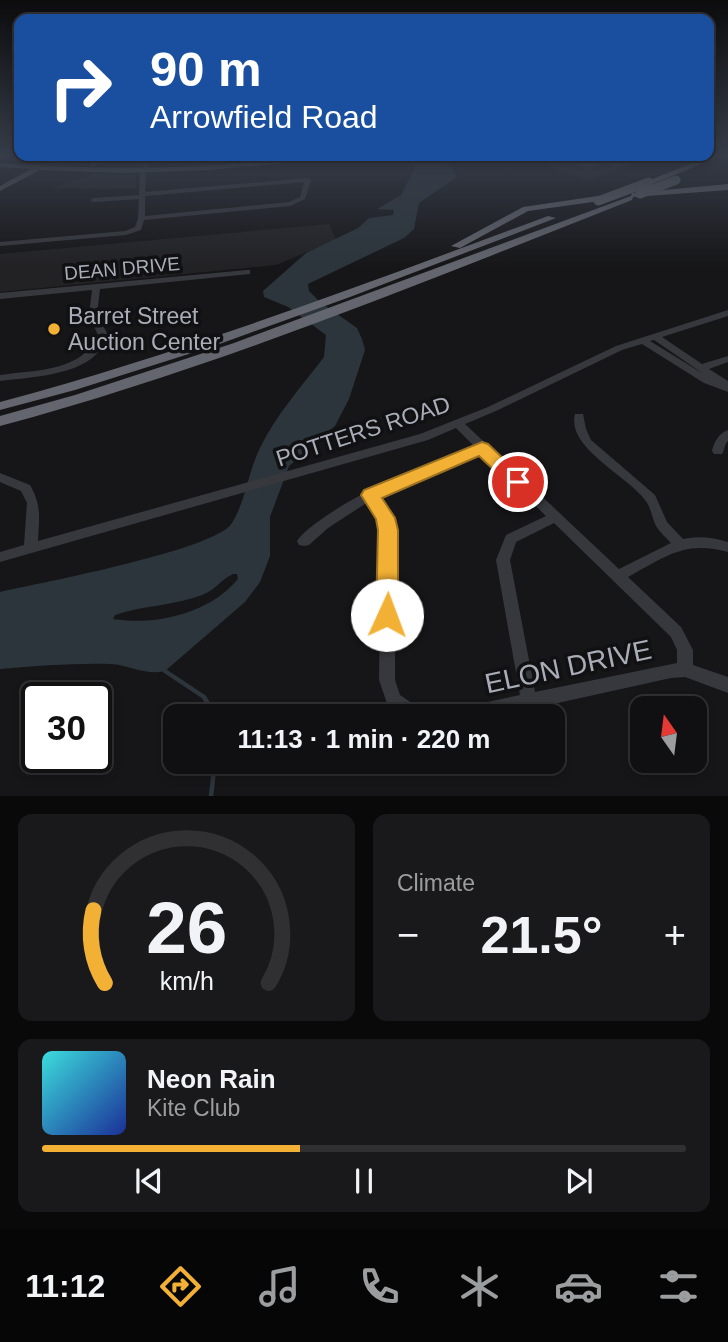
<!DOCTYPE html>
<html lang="en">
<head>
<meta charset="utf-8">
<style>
	:root { --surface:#101012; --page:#19191b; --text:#f1f3f6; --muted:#9c9d9f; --line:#303032; --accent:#f2b134 }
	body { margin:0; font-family:Arial,sans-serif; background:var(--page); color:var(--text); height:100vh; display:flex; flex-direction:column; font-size:26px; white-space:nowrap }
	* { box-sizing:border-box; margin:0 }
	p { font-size:23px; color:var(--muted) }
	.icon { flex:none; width:38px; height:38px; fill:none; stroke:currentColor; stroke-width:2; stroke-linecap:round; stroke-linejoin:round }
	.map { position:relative; height:796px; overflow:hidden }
	.details { display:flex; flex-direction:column; gap:18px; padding:18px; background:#09090a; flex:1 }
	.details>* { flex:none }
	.hud { position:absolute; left:14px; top:14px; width:700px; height:147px; border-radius:14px; box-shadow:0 4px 10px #0003,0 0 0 2px var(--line); background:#1a4fa0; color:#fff; overflow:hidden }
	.needle { width:46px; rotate:346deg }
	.tools { position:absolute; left:630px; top:696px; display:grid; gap:14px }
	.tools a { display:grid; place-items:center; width:77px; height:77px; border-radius:14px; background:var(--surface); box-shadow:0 4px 10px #0003,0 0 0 2px var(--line); font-size:35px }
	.speed { position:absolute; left:21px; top:682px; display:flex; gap:14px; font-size:35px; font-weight:700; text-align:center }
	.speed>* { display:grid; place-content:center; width:91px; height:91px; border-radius:50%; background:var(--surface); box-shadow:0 4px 10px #0003,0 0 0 2px var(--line); line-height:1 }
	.speed .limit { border:4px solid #111; border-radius:10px; background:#fff; color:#111 }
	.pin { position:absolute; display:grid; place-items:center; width:60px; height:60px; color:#fff; margin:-30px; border:4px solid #fff; border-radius:50%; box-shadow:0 2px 7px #0007 }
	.me { position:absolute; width:77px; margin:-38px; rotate:2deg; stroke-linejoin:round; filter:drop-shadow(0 0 5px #0008) }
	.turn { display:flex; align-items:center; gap:24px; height:147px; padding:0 21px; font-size:32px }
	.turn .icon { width:91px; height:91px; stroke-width:2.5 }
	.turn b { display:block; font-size:49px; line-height:60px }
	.big { font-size:52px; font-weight:600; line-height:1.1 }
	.details .card { flex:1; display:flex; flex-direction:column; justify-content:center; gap:10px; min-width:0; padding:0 24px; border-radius:14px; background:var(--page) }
	.details .dial { align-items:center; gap:0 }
	.dial svg { height:182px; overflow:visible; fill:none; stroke:var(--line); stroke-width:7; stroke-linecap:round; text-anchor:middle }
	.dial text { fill:var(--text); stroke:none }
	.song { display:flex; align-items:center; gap:21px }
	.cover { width:84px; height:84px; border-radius:10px; background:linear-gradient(135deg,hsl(180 70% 55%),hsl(230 70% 35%)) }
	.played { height:7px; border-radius:4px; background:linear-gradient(90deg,var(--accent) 40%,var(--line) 40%) }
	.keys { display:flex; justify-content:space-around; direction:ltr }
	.heat { display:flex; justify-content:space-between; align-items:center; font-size:38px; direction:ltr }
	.details .tiles { flex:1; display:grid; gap:18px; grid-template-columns:1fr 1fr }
	.card:last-child { grid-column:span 2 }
	.trip { position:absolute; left:163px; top:704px; width:402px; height:70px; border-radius:14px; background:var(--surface); box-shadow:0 4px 10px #0003,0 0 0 2px var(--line); font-weight:600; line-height:70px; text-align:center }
	.tabs { display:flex; height:112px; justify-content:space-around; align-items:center; background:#060607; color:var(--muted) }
	.tabs .icon { width:49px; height:49px }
	.tabs .current { color:var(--accent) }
	.tabs b { font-size:32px; color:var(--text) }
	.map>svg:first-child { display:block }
	.built { fill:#222225 }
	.water { fill:#2c353c; fill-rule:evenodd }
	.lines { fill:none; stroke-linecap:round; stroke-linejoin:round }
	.stream { stroke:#2c353c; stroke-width:4.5 }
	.building { fill:#404145; stroke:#303034; stroke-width:2 }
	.minor { fill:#37383d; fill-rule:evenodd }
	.major { fill:#53555c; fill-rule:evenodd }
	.highway { fill:#63666e; fill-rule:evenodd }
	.highway-bridge { stroke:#63666e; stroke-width:9 }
	.route { fill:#f2b134; stroke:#9d7322; stroke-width:2 }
	.poi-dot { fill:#f2b134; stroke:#111113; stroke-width:2.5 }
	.labels { text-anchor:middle; stroke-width:7; stroke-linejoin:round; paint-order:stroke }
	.far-street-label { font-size:19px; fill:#a8adb8; stroke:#111113 }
	.poi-label { font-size:23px; fill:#a8adb8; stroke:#111113; text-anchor:start }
	.street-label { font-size:23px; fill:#a8adb8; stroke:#111113 }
	.near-street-label { font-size:28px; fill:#a8adb8; stroke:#111113 }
</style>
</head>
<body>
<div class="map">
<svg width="728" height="796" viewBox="0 0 728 796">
	<rect width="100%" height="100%" fill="#161618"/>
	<g class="built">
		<polygon points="533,156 659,156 588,180 552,168 549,163"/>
		<polygon points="93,174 135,175 137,189 53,188"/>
		<polygon points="329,224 336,240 276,265 0,292 0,254"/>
	</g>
	<path class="water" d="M399,156C418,156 450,154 457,177L419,203L414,229L404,238L308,284L309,291L320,302L357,328L362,339L365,350L349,399L335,426L289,466L270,517V556L260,582L245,602L165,671C147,676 129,665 111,664C74,663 37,666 0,669V592C39,583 216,550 232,523C246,500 248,472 260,448C276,415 301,387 324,357L326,335L288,307L264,297L263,291L306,253L358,228L369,218L393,215L394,210L377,209L401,195L415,167ZM233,574H237L238,579C210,613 156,626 113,619L115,615C143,605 174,606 202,595C216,590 221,579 233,574Z"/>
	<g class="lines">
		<g class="stream">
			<polyline points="165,671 204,697 215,716"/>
			<polyline points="211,796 215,761"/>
		</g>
	</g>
	<polygon class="building" points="555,157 648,156 648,157 617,168 605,163 588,169"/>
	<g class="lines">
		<g class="minor">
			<polygon points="98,156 104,156 95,166 91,166 90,165"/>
			<polygon points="251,156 257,156 259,159 254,160"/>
			<path d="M146,163L149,165L146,171L145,192L308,178L311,180L305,199L290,206L144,220L141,230L126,235L0,246V242L125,231L135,227L138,218L139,199L93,202L90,200L93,198L139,195L140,171L144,164ZM304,182L300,197L289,202L145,216V196Z"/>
			<path d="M247,270H250V274L100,289L97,315L108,335C105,340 104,346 100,350C80,376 30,377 0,381V375C35,370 82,372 98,335L89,315L92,290L0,299V293Z"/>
			<path d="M728,310V316L662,337L702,364L728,356V362L709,369L728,381V392L704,383L642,344L622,350L496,411L465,424L619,569L671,543C666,538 660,532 656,526C652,518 651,507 645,500C628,476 566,448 575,414H583L586,429L591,440L655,495L667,522L683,539C699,536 712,537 728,542V552C685,540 665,557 628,577L681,627L693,650V665L728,677V693L685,677L671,678L499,716H451L453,710L459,708L520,695L496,560L506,535L546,516L481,453L416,479L378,497L391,518L395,530V680L400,695L422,710L424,716H402L388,706L379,680L381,530L379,519L368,502L328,528L309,545L304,546L299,545L297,541C304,531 316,523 326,516C371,485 424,467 475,447L456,428L428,440L0,562V552L24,545L27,503L21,491L0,482V473L30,485C42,506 39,518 38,541L420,434L488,407L616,346ZM654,340L698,370L702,373L650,341ZM554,523L671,637L677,650V663L535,692L510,560L516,542Z"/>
			<path d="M728,430V441C724,445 725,449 722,454H714L712,451C714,442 719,433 728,430Z"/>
		</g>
		<path class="major" d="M315,156H334L290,163L207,170L125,173L40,170L0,191V186L31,169L0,167V163C105,171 210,169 315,156Z"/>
		<g class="highway">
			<polygon points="710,156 721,156 652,184 645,182"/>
			<path d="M728,184V190L633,197L632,200C424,282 216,368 0,426V416L75,395L234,343L631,196L632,193Z"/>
			<polygon points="611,194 614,195 614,199 528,211 460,248 451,246 523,207"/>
			<path d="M548,216L556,218L350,297L214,346L75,390L0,410V402C187,352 367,283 548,216Z"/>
		</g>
		<g class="highway-bridge">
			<polyline points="640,194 676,180"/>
			<polyline points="598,201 649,182"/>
		</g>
	</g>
	<linearGradient id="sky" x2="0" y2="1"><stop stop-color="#0c0c0d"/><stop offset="0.58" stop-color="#363c48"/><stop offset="1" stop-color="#363c48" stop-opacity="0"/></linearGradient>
	<rect width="728" height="267" fill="url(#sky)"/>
	<polygon class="route" points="482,442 488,444 528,482 518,489 512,487 479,456 382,498 395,518 398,530 398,615 395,622 387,624 379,622 376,615 378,530 376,519 361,495 364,490"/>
	<circle class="poi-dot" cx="54" cy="329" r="7"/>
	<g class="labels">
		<g class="far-street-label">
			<text transform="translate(122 268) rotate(-5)" y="7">DEAN DRIVE</text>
		</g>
		<g class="poi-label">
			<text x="68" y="324">Barret Street<tspan x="68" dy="26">Auction Center</tspan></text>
		</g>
		<g class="street-label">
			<text transform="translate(363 431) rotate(-18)" y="8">POTTERS ROAD</text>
		</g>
		<g class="near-street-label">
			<text transform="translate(568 666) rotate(-12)" y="10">ELON DRIVE</text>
		</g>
	</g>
</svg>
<div class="tools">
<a><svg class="needle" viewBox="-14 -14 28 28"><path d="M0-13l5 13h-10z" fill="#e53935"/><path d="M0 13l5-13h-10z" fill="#9c9d9f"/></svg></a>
</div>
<div class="speed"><div class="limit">30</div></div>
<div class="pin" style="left:518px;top:482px;background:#d93025"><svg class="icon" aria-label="arrive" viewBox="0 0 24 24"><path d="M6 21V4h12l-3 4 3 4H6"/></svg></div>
<svg class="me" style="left:387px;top:615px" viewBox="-20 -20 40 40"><circle r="19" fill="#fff"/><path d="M0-13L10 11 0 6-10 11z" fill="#f2b134"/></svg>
<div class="trip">11:13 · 1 min · 220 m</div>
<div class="hud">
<div class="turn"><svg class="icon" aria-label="right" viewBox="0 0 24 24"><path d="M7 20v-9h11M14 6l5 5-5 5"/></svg><div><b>90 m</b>Arrowfield Road</div></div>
</div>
</div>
<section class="details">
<div class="tiles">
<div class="card dial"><svg viewBox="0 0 100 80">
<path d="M14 69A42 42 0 1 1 86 69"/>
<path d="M14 69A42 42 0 0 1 9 37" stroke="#f2b134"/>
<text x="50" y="56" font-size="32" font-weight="700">26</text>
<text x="50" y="72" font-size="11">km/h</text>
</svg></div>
<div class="card"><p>Climate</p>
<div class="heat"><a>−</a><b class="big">21.5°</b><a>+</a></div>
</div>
<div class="card">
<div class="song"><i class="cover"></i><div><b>Neon Rain</b><p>Kite Club</p></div></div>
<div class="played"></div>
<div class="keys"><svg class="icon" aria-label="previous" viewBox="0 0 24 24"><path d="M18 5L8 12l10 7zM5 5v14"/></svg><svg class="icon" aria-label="pause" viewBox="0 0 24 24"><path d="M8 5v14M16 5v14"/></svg><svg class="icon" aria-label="next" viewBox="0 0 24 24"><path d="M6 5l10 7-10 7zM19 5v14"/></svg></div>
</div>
</div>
</section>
<nav class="tabs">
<b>11:12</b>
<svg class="icon current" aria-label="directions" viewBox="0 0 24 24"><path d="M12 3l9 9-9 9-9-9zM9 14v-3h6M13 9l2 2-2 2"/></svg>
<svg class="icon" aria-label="music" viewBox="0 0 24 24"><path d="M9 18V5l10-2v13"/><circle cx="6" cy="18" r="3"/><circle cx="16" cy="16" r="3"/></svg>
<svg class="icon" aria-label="phone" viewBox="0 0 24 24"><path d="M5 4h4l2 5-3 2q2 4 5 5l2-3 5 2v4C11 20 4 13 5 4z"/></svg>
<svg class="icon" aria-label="climate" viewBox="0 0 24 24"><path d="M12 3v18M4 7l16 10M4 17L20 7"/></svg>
<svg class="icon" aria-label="car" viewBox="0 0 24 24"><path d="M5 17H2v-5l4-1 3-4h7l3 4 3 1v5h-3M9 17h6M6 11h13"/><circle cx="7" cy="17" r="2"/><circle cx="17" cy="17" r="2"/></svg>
<svg class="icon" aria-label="filters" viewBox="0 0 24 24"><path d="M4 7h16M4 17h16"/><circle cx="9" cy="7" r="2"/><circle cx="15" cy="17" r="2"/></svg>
</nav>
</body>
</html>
